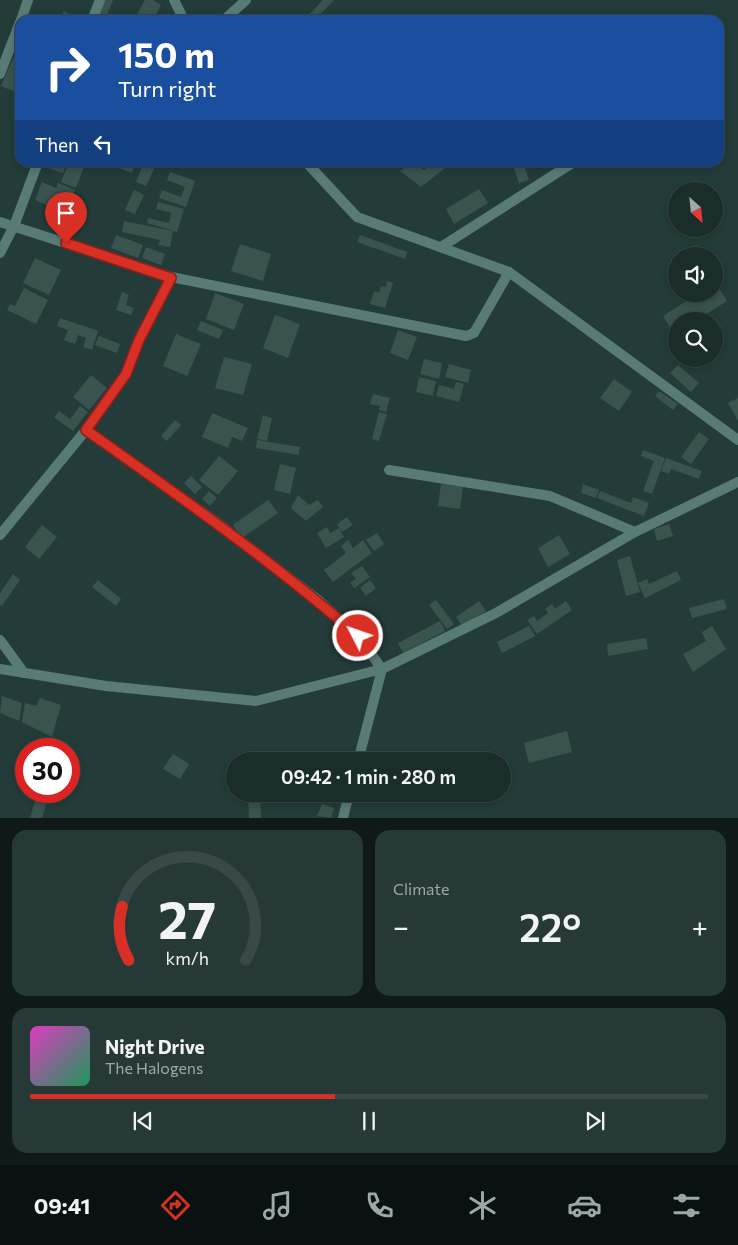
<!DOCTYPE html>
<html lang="en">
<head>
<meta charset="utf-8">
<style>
	:root { --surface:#1a2d2b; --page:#273937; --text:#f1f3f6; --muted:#9fa8a9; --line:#384947; --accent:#d93025 }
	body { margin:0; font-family:Commissioner,sans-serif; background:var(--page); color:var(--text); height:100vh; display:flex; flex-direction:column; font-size:19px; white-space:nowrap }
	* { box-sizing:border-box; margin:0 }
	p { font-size:16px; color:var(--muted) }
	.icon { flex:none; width:28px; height:28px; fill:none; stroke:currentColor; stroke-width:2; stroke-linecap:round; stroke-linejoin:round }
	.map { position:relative; height:818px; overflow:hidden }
	.panel { display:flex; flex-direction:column; gap:12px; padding:12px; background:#0e1918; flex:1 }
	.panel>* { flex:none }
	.banner { position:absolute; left:15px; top:15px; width:709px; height:152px; border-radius:15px; box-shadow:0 2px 8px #0003,0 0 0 1px var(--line); background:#1a4fa0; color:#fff; overflow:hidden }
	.needle { width:32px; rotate:153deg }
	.tools { position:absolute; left:668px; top:182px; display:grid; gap:10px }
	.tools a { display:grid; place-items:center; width:55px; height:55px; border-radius:50%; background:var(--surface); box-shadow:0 2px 8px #0003,0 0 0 1px var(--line); font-size:25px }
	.speed { position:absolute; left:15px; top:738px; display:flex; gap:10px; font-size:25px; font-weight:700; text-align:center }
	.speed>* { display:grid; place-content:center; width:65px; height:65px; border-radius:50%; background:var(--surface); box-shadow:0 2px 8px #0003,0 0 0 1px var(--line); line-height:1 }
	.speed .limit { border:8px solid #d22; background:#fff; color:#111 }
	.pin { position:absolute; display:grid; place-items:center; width:42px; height:42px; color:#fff; margin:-51px -21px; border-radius:50% 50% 50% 0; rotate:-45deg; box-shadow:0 0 5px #0007 }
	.pin .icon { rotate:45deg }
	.me { position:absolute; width:55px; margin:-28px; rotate:311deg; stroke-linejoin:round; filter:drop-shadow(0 0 4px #0008) }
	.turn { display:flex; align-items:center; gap:18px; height:105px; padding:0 20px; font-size:22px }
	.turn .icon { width:65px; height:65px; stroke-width:2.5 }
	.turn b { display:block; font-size:35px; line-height:42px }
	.then { display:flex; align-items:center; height:48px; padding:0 20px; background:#0003; gap:10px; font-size:19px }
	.big { font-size:38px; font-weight:600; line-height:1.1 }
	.panel .widget { flex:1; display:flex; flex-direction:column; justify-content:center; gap:8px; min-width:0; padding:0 18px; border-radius:15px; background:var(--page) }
	.panel .dial { align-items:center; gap:0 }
	.dial svg { height:130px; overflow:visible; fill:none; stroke:var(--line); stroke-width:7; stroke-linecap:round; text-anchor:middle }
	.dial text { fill:var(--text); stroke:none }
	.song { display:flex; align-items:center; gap:15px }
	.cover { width:60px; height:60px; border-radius:8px; background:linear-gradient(135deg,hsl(310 70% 55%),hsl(150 70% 35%)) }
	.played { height:5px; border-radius:2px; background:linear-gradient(90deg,var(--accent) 45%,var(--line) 45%) }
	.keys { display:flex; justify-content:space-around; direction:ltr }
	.heat { display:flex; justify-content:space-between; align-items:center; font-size:28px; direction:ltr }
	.panel .tiles { flex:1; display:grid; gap:12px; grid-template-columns:1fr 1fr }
	.widget:last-child { grid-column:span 2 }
	.trip { position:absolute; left:226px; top:752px; width:285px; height:50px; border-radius:25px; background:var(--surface); box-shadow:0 2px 8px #0003,0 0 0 1px var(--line); font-weight:600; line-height:50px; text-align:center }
	.tab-bar { display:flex; height:80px; justify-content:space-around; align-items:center; background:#0a1211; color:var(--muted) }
	.tab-bar .icon { width:35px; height:35px }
	.tab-bar .active { color:var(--accent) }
	.tab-bar b { font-size:22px; color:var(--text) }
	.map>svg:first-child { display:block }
	.building { fill:#39534f }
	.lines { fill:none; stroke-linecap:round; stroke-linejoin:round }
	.street { stroke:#597b76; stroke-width:10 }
	.route-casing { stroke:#8d1f18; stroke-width:12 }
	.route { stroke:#d93025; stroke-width:9 }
</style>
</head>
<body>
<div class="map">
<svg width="738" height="818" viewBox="0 0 738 818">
	<rect width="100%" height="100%" fill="#233c39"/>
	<g class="building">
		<polygon points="104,0 113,0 105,20 100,20 96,19"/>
		<polygon points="145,0 153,0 161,5 153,20 134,20"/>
		<polygon points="323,0 334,0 315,20 304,20"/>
		<polygon points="64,11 77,18 76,20 60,19"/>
		<polygon points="15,54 20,57 20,72 16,80 20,82 20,94 1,86"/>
		<polygon points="50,162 67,162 63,173 48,168"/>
		<polygon points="69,162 86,162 76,188 61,182"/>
		<polygon points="103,162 135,162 132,173"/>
		<polygon points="411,162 424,170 434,162 441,162 445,168 421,187 400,171"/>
		<polygon points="512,162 523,162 529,180 519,183"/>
		<polygon points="143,165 154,169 146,186 136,182"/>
		<polygon points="170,172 195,181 186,207 159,198 162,190 181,197 185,187 167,180"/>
		<polygon points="42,182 56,188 58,183 75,190 63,220 47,214 50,206 35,200"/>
		<polygon points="479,189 488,203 454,224 446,209"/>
		<polygon points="134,190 144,195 135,214 125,210"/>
		<polygon points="158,202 184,209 177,232 147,223 148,218 169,223 171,213 156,209"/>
		<polygon points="124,221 173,231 170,247 158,245 160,240 122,232"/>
		<polygon points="116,235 143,245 138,258 111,248"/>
		<polygon points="360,235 407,252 405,259 357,242"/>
		<polygon points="240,244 271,254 263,281 231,271"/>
		<polygon points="146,247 165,254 161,265 142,258"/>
		<polygon points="35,258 61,270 49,295 23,283"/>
		<polygon points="387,281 393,283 385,308 370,304 374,291 379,293 381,286 386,287"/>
		<polygon points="715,282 727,301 695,321 676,321 676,334 675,335 663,316 697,294 714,294 714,283"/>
		<polygon points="24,288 48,300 36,324 7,310 10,304 15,306"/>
		<polygon points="122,292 129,295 126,305 134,308 131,315 116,310"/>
		<polygon points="215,293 244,304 234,330 206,319"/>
		<polygon points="275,315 300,324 288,358 263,348"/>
		<polygon points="60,318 98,331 92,350 83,347 86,338 78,335 75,344 64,340 68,330 57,326"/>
		<polygon points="201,321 223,330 219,339 197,330"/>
		<polygon points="398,330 417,337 408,360 390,353"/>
		<polygon points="176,334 201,344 187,376 163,366"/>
		<polygon points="99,336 120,344 117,353 95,345"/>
		<polygon points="224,357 252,364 243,395 215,388"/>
		<polygon points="424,359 442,363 439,379 420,374"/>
		<polygon points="449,364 471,370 468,383 445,377"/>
		<polygon points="678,365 699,383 691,392 670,373"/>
		<polygon points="91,375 107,388 89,410 73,397"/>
		<polygon points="419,377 436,381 433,396 416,392"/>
		<polygon points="614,379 632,392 619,411 600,398"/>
		<polygon points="456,382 464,384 459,402 436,396 439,385 454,389"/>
		<polygon points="659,391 678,404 673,410 655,396"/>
		<polygon points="373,394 390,398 386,412 379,410 380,406 370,404"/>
		<polygon points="738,398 738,421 728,403"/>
		<polygon points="80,406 88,412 73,431 54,417 59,411 70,419"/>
		<polygon points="379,412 387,414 379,441 372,439"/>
		<polygon points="212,413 248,428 242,441 232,437 228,448 202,437"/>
		<polygon points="263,415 272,418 267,441 257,439"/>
		<polygon points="175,420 181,425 167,441 161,436"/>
		<polygon points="699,432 709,439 691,464 681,457"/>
		<polygon points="257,440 300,447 299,455 256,448"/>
		<polygon points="643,450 665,458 652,494 643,491 654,461 641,456"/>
		<polygon points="219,456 238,471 218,495 199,480"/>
		<polygon points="666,458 702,471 699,479 671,469 669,474 661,471"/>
		<polygon points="280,464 296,468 290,494 274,490"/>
		<polygon points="191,476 202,487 195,494 184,483"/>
		<polygon points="441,484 463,487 460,509 438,506"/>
		<polygon points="583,484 599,490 596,498 581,493"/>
		<polygon points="209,491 217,498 210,506 202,499"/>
		<polygon points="600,491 631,503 633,497 649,503 644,516 597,498"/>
		<polygon points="298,495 309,505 318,500 323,507 306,521 291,508"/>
		<polygon points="268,500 278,513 242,538 233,525"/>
		<polygon points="347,517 353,525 342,532 337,524"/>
		<polygon points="669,524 673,536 657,541 654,529"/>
		<polygon points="42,525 57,537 39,559 25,547"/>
		<polygon points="327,527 330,533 339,528 344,537 326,548 317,533"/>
		<polygon points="377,533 384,544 374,551 366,540"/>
		<polygon points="559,535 570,554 548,567 538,548"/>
		<polygon points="348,540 353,548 363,540 372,553 333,582 324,570 346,553 341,546"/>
		<polygon points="630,556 640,592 626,596 617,560"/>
		<polygon points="362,566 370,577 354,588 350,583 356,579 351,573"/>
		<polygon points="677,571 681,580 645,598 638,583 647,579 649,584"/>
		<polygon points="13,574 20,580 2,606 0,605 0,593"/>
		<polygon points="98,580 121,599 116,606 92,587"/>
		<polygon points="370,580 376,588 366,596 360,588"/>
		<polygon points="724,599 727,609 692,618 689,608"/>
		<polygon points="436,600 454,624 447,629 429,605"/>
		<polygon points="479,601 486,611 463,627 456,617"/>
		<polygon points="566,601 572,610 537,634 527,620 534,616 537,621 548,613 545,609 552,604 555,609"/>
		<polygon points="440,621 445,631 403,653 398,643"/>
		<polygon points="529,626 535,636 502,653 497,642"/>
		<polygon points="712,626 726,649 693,672 683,654 706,641 702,632"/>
		<polygon points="646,638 648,649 608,656 607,644"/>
		<polygon points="2,696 22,703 19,721 0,713"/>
		<polygon points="40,698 61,705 52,737 22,722 25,703 36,706"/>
		<polygon points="567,731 572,752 529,763 524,743"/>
		<polygon points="173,754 189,764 180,779 163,769"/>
		<polygon points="37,794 48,798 42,818 30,818"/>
		<polygon points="248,794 260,794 261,818 249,818"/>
		<polygon points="322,804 334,808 331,818 317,816"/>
	</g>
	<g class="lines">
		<g class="street">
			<polyline points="174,0 184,20"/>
			<polyline points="21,20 28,0"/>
			<polyline points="92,20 100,0"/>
			<polyline points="224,20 246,0"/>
			<polyline points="0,74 20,22"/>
			<polyline points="306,162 357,217 509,272 738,440"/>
			<polyline points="0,222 171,277 466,336 474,333 509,272"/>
			<polyline points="441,247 574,162"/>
			<polyline points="0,253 14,226 38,162"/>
			<polyline points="86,430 215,521 318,600 358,636 382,669 496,613 635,532 738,482"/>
			<polyline points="389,470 550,496 635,532"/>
			<polyline points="0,535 86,430 126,374 139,340 171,277"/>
			<polyline points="0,640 24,673"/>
			<polyline points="0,669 106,686 256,701 382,669 358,761"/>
			<polyline points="343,818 349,794"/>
		</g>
	</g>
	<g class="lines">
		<defs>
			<path id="route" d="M66,243L171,278L139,340L126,374L86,430C179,496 272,561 358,636"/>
		</defs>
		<use href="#route" class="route-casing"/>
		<use href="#route" class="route"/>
	</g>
</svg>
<div class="tools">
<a><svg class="needle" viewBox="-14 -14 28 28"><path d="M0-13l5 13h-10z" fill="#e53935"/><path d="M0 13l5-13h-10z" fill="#9fa8a9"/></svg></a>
<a><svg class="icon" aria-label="sound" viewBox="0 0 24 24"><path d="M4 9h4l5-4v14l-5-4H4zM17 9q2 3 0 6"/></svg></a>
<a><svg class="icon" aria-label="search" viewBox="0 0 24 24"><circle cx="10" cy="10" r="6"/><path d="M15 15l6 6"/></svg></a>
</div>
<div class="speed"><div class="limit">30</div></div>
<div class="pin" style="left:66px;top:243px;background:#d93025"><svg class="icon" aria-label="arrive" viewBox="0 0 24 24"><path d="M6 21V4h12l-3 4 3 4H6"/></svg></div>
<svg class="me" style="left:358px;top:636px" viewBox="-20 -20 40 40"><circle r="17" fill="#d93025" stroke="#fff" stroke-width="3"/><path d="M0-11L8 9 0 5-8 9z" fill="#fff"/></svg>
<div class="trip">09:42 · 1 min · 280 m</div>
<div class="banner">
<div class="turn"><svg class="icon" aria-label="right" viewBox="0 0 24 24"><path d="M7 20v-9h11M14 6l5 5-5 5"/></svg><div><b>150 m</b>Turn right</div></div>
<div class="then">Then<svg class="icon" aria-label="left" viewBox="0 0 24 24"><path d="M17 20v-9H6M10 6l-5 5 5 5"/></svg></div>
</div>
</div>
<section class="panel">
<div class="tiles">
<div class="widget dial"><svg viewBox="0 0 100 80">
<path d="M14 69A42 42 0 1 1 86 69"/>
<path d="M14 69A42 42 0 0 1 10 36" stroke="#d93025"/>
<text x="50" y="56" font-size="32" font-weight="700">27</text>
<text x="50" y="72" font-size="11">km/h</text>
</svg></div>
<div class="widget"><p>Climate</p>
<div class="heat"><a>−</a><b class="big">22°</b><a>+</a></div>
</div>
<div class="widget">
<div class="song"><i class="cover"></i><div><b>Night Drive</b><p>The Halogens</p></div></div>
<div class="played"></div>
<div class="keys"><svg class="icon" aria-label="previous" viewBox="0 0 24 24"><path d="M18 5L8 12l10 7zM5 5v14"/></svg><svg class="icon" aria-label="pause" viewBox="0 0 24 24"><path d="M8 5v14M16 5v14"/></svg><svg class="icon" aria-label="next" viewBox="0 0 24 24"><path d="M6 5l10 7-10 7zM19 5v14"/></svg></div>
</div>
</div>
</section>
<nav class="tab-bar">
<b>09:41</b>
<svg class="icon active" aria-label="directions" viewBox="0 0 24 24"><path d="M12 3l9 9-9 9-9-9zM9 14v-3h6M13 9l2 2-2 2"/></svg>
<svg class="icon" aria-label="music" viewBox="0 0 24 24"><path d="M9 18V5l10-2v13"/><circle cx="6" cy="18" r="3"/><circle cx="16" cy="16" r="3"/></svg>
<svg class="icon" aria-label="phone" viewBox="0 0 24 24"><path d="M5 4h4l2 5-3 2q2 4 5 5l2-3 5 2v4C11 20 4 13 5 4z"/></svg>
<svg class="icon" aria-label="climate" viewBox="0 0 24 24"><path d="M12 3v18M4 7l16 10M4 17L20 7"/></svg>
<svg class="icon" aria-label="car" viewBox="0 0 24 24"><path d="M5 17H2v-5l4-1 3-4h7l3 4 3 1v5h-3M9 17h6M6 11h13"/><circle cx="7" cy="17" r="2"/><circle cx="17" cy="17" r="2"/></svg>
<svg class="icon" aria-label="filters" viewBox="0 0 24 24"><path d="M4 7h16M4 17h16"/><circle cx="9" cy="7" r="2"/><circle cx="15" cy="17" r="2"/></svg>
</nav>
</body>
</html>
